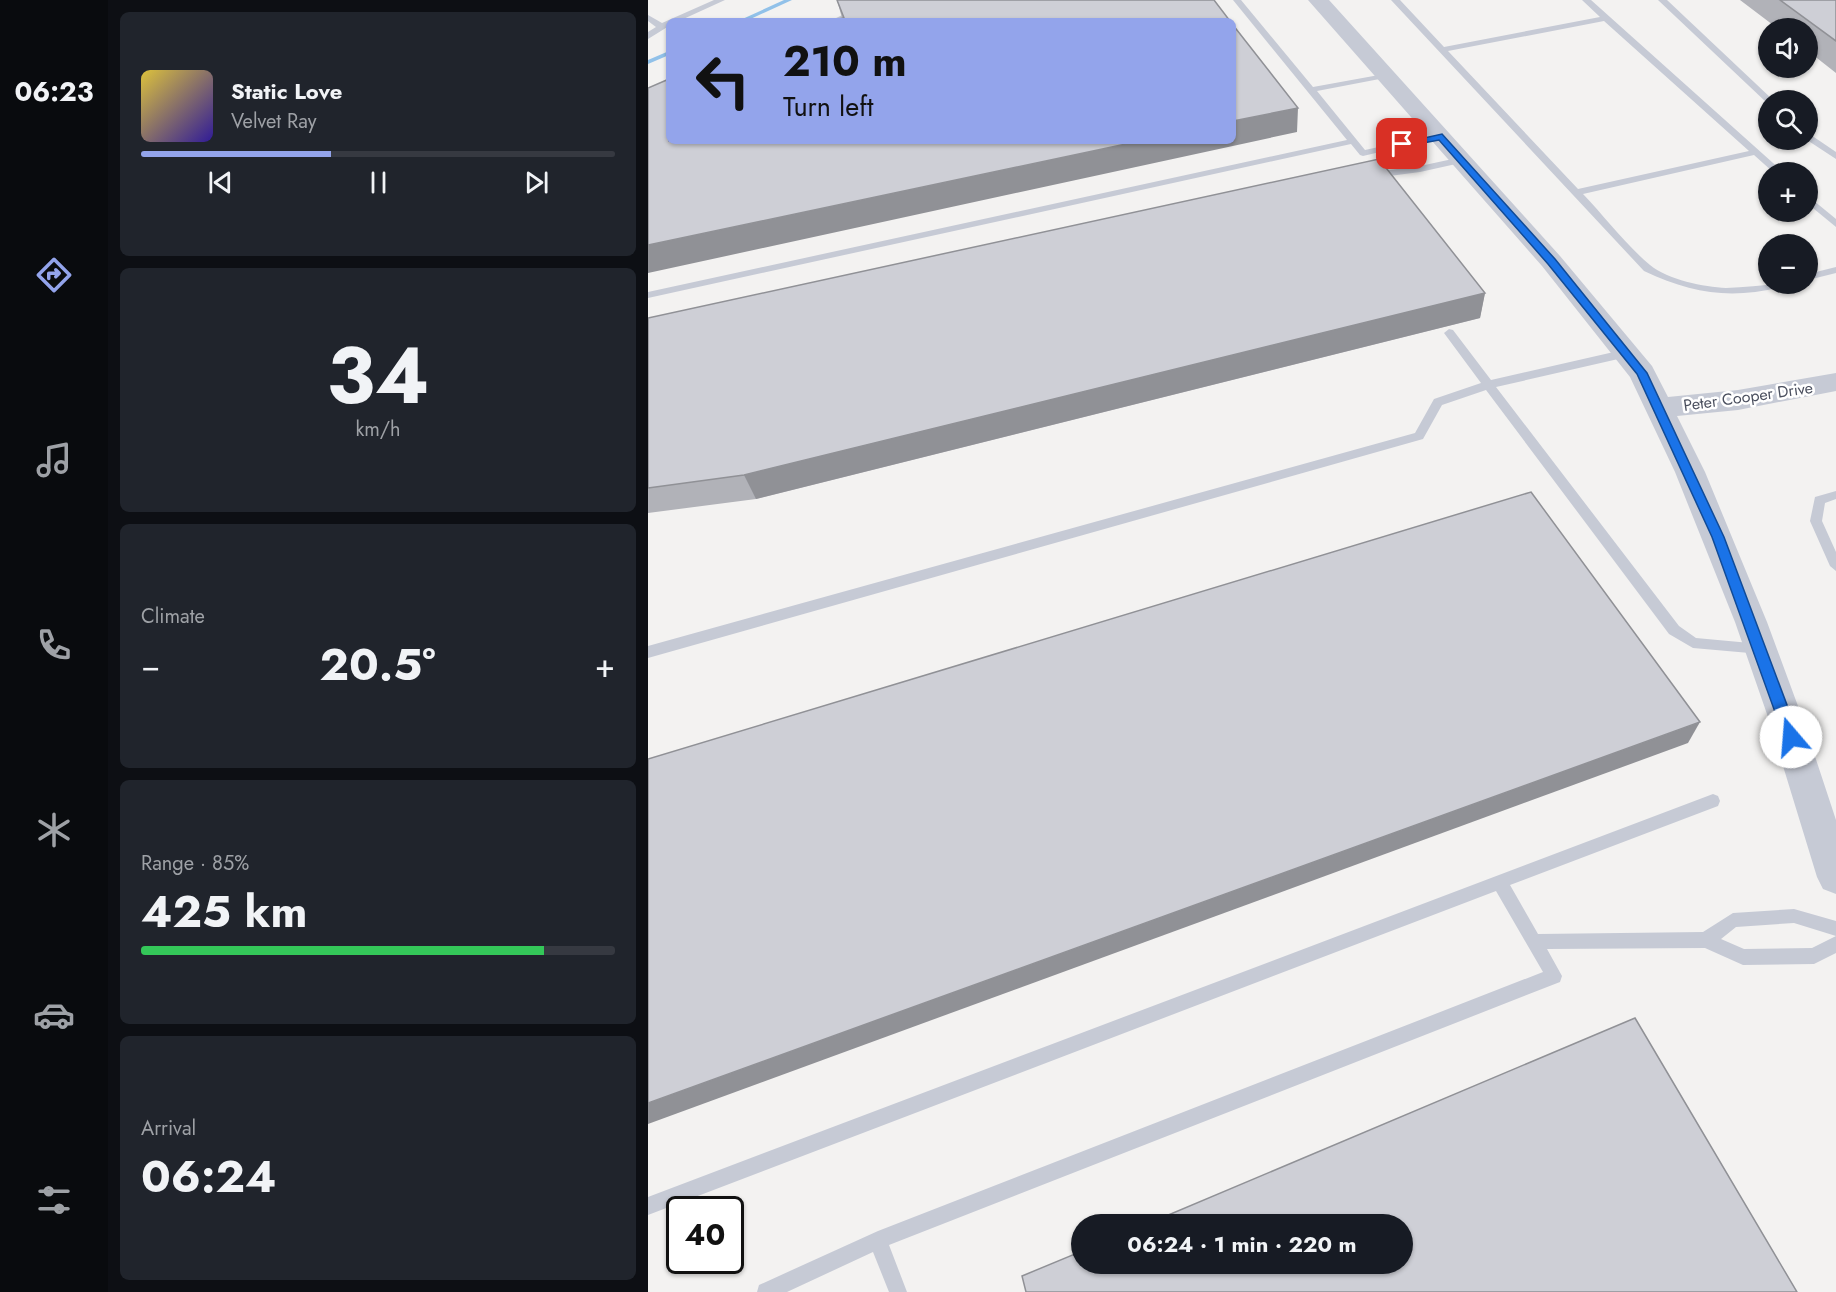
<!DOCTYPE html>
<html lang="en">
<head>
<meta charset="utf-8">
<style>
	:root { --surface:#171b24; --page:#20242c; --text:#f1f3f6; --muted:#9ea1a6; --line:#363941; --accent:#93a4eb }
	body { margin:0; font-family:Jost,sans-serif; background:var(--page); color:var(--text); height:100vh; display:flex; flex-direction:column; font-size:22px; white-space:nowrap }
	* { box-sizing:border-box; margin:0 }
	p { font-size:20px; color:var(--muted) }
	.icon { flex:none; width:33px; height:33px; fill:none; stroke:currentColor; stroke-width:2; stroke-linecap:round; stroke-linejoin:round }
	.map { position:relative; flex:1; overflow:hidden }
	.panel { display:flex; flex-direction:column; gap:12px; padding:12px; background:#0d0f14; width:540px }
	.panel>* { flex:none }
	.hud { position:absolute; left:18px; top:18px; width:570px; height:126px; border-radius:9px; box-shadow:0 2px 4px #0004; background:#93a4eb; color:#111; overflow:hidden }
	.fabs { position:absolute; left:1110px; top:18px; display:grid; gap:12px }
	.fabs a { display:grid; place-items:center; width:60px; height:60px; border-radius:50%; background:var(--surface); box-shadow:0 2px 4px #0004; font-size:30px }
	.speed { position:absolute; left:18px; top:1196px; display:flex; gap:12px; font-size:30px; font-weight:700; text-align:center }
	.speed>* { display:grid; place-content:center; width:78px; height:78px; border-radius:50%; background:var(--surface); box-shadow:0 2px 4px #0004; line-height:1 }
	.speed .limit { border:3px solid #111; border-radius:9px; background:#fff; color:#111 }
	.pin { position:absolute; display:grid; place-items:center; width:51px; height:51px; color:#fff; margin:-26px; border-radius:12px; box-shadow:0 3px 9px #0006 }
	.me { position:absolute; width:66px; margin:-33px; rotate:342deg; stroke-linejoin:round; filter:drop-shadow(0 0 4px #0008) }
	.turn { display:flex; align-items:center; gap:21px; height:126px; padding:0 18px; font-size:27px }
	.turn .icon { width:78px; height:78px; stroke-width:2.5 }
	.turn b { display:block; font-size:42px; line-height:51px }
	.big { font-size:45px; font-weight:700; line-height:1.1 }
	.panel .tile { flex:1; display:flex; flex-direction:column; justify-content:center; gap:9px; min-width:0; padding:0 21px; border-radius:9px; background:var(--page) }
	.panel .dial { align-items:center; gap:0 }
	.dial b { font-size:78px; line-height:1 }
	.song { display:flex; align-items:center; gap:18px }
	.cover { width:72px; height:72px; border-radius:9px; background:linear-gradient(135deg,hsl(50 70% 55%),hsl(250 70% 35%)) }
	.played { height:6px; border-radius:3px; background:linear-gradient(90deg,var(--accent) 40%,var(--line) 40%) }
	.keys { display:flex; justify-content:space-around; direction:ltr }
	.heat { display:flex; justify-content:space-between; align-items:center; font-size:33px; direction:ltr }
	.charge { height:9px; border-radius:4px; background:linear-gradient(90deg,#34c759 85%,var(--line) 0) }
	.trip { position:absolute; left:423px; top:1214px; width:342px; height:60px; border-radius:30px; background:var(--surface); box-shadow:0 2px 4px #0004; font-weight:700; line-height:60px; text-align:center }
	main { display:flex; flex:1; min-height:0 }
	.menu { display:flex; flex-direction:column; width:108px; justify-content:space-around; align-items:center; background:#090b0e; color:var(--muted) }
	.menu .icon { width:42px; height:42px }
	.menu .selected { color:var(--accent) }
	.menu b { font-size:27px; color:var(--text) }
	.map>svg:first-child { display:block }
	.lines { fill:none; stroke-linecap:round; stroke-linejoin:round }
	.stream { fill:#91c1e9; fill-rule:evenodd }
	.service { fill:#c6cad5; fill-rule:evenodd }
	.tertiary { fill:#c6cad5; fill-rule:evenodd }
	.wall { fill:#b1b2b8 }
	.shaded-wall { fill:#909196 }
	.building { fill:#cecfd6; stroke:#909196; stroke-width:1.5 }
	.route { fill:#1a73e8; stroke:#114b97; stroke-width:1.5 }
	.labels { text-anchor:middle; stroke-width:5; stroke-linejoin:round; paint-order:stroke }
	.street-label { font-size:16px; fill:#4a4f5e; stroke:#fff }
</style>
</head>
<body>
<main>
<nav class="menu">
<b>06:23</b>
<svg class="icon selected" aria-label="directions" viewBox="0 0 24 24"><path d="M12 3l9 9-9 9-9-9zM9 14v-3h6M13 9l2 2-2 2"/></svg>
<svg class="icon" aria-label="music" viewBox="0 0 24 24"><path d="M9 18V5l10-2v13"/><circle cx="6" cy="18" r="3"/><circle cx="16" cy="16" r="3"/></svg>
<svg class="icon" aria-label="phone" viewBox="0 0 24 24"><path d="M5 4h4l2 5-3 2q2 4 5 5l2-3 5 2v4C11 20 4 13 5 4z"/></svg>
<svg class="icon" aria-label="climate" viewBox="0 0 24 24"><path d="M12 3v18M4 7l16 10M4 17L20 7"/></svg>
<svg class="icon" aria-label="car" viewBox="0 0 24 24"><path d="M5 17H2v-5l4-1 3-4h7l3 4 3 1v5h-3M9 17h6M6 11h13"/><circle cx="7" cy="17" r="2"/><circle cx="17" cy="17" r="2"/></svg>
<svg class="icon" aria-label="filters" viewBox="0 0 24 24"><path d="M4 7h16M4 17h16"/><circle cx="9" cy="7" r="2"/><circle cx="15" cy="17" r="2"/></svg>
</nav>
<section class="panel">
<div class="tile">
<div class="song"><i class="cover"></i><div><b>Static Love</b><p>Velvet Ray</p></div></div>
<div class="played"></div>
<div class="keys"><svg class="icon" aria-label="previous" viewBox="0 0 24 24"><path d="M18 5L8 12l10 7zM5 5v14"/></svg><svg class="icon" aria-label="pause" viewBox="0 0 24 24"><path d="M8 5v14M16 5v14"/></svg><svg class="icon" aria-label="next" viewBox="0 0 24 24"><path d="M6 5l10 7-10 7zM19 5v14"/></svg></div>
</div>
<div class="tile dial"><b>34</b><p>km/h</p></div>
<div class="tile"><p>Climate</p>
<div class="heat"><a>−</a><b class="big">20.5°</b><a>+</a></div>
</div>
<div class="tile"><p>Range · 85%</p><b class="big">425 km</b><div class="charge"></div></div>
<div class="tile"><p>Arrival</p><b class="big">06:24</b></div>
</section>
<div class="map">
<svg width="1188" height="1292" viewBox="0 0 1188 1292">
	<rect width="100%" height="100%" fill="#f3f2f1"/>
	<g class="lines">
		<g class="stream">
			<polygon points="136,0 144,0 98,21 90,21"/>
			<polygon points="21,51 21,55 0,64 0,60"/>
		</g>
		<g class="service">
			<polygon points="66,0 77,0 31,21 21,21 21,26 0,39 0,32 8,27 0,21 0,15 14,23"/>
			<polygon points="225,0 236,0 193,21 182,21"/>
			<polygon points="585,0 593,0 665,87 742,73 742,77 669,91 717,150 794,133 799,136 715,156 712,155 703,144 0,298 0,292 699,140"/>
			<path d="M743,0H752L796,47L952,17L934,0H943L1135,172H1125L1106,155L935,194C957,217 979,246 1002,265C1020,280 1056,287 1078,288C1098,288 1118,284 1138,284L1137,286C1084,300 1045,294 996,271ZM956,21L1101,151L930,189L800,51Z"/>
			<polygon points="1010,0 1019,0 1125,100 1118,102"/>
			<polygon points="1160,133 1188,152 1188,159 1159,140"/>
			<polygon points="814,157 817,158 817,162 772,172 726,178 721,175 726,172 772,166"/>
			<polygon points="1160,196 1188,219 1188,227 1160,204"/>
			<polygon points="1188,267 1188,273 1160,280 1160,274"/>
			<polygon points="801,329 805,330 843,380 979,349 983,350 985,353 979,357 848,387 1031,626 1048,638 1113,644 1118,645 1120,649 1118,653 1113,654 1045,648 1021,634 838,390 794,405 775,439 0,658 0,646 767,433 786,399 833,383 796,333"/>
			<polygon points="1188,491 1188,499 1177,503 1174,521 1188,552 1188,571 1182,566 1162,521 1167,497"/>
			<path d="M1065,794L1070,796L1072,801L1070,806L862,885L890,934L1055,932L1085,913L1146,909L1188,921V953L1166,964L1095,965L1057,948L899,949L914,976L912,982L241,1245L259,1292H241L225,1252L139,1292H109L111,1285L230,1231L895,972L848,891L0,1215V1197ZM1146,923L1188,936L1164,948L1096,949L1073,939L1088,927Z"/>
		</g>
		<polygon class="tertiary" points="660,0 681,0 912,256 1004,366 1020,397 1090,390 1188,373 1188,391 1090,410 1029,416 1057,472 1119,622 1154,717 1188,820 1188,894 1175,889 1169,877 1120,717 1087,622 1027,472 982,377 894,266"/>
	</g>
	<g class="wall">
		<polygon points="189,0 582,21 194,18"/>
		<polygon points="1092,0 1188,0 1188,73 1160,51 1160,28 1129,28"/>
		<polygon points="837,293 832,318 108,499 0,513 0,318"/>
	</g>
	<g class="shaded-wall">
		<polygon points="650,108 649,132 0,273 0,245 492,141 585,141 585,121"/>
		<polygon points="837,293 832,318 108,499 96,475"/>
		<polygon points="1052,722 1040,743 0,1124 0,1103"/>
	</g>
	<g class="building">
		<polygon points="189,0 566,0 582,21 177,21 196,18"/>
		<polygon points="1132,0 1188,0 1188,41"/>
		<polygon points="585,25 650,108 585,121"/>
		<polygon points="21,79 21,141 492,141 0,245 0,88"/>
		<polygon points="731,159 837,293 96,475 0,488 0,318"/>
		<polygon points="883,492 1052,722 0,1103 0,759"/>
		<polygon points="987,1018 1149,1292 378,1292 374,1276 434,1251 434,1263 754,1263 754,1224 499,1224"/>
	</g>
	<polygon class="route" points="794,134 907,259 999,373 1076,537 1151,737 1148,741 1138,741 1136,737 1064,537 989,374 900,264 791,140 754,147 749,144"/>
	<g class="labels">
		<g class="street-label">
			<text transform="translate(1100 396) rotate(-8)" y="6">Peter Cooper Drive</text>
		</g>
	</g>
</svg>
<div class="fabs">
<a><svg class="icon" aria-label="sound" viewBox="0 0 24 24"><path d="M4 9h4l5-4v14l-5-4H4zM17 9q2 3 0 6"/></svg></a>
<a><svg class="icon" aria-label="search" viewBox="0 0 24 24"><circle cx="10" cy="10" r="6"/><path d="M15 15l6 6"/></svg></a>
<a>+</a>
<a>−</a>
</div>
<div class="speed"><div class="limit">40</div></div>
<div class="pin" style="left:754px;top:144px;background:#d93025"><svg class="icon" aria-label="arrive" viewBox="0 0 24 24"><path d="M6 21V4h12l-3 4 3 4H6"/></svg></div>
<svg class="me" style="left:1143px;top:737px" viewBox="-20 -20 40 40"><circle r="19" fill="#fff"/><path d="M0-13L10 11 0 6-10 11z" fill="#1a73e8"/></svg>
<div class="trip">06:24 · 1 min · 220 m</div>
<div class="hud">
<div class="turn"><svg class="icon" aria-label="left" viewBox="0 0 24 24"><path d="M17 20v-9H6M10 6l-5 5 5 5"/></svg><div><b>210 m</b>Turn left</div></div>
</div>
</div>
</main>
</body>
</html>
